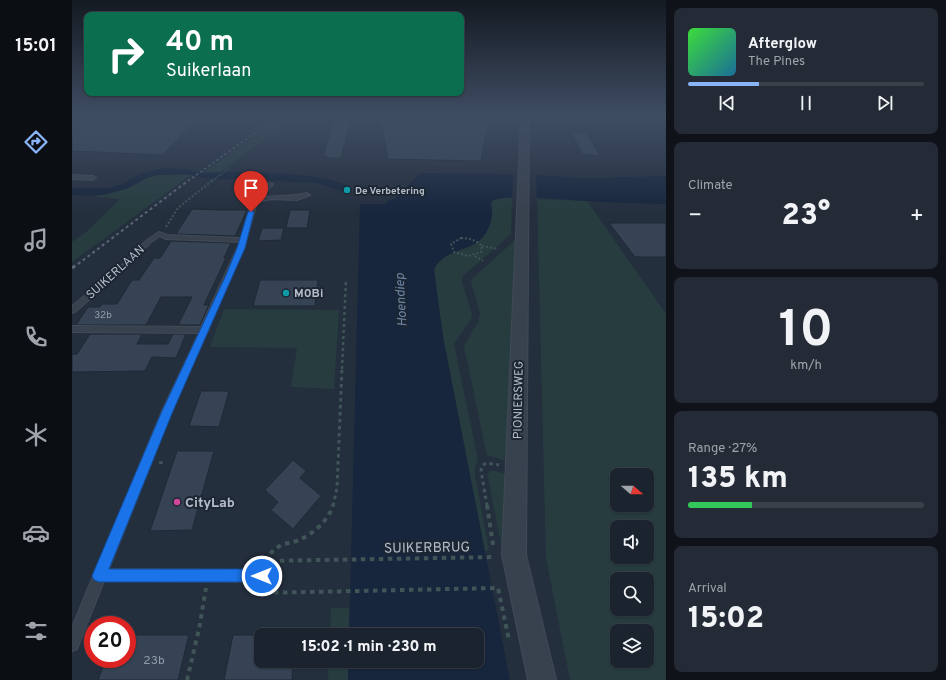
<!DOCTYPE html>
<html lang="en">
<head>
<meta charset="utf-8">
<style>
	:root { --surface:#1b232e; --page:#242b36; --text:#f1f3f6; --muted:#a0a4aa; --line:#39404a; --accent:#8ab4f8 }
	body { margin:0; font-family:Overpass,sans-serif; background:var(--page); color:var(--text); height:100vh; display:flex; flex-direction:column; font-size:15px; white-space:nowrap }
	* { box-sizing:border-box; margin:0 }
	p { font-size:13px; color:var(--muted) }
	.icon { flex:none; width:22px; height:22px; fill:none; stroke:currentColor; stroke-width:2; stroke-linecap:round; stroke-linejoin:round }
	.map { position:relative; flex:1; overflow:hidden }
	.sheet { display:flex; flex-direction:column; gap:8px; padding:8px; background:#0f1319; width:280px }
	.sheet>* { flex:none }
	.top-card { position:absolute; left:12px; top:12px; width:380px; height:84px; border-radius:8px; box-shadow:0 1px 3px #0004,0 0 0 1px var(--line); background:#0b6e4f; color:#fff; overflow:hidden }
	.needle { width:26px; rotate:110deg }
	.tools { position:absolute; left:538px; top:468px; display:grid; gap:8px }
	.tools a { display:grid; place-items:center; width:44px; height:44px; border-radius:8px; background:var(--surface); box-shadow:0 1px 3px #0004,0 0 0 1px var(--line); font-size:20px }
	.speed { position:absolute; left:12px; top:616px; display:flex; gap:8px; font-size:20px; font-weight:700; text-align:center }
	.speed>* { display:grid; place-content:center; width:52px; height:52px; border-radius:50%; background:var(--surface); box-shadow:0 1px 3px #0004,0 0 0 1px var(--line); line-height:1 }
	.speed .limit { border:6px solid #d22; background:#fff; color:#111 }
	.pin { position:absolute; display:grid; place-items:center; width:34px; height:34px; color:#fff; margin:-41px -17px; border-radius:50% 50% 50% 0; rotate:-45deg; box-shadow:0 0 4px #0007 }
	.pin .icon { rotate:45deg }
	.me { position:absolute; width:44px; margin:-22px; rotate:270deg; stroke-linejoin:round; filter:drop-shadow(0 0 3px #0008) }
	.turn { display:flex; align-items:center; gap:14px; height:84px; padding:0 16px; font-size:18px }
	.turn .icon { width:52px; height:52px; stroke-width:2.5 }
	.turn b { display:block; font-size:28px; line-height:34px }
	.big { font-size:30px; font-weight:800; line-height:1.1 }
	.sheet .tile { flex:1; display:flex; flex-direction:column; justify-content:center; gap:6px; min-width:0; padding:0 14px; border-radius:8px; background:var(--page) }
	.sheet .dial { align-items:center; gap:0 }
	.dial b { font-size:52px; line-height:1 }
	.song { display:flex; align-items:center; gap:12px }
	.cover { width:48px; height:48px; border-radius:6px; background:linear-gradient(135deg,hsl(120 70% 55%),hsl(200 70% 35%)) }
	.played { height:4px; border-radius:2px; background:linear-gradient(90deg,var(--accent) 30%,var(--line) 30%) }
	.keys { display:flex; justify-content:space-around; direction:ltr }
	.heat { display:flex; justify-content:space-between; align-items:center; font-size:22px; direction:ltr }
	.charge { height:6px; border-radius:3px; background:linear-gradient(90deg,#34c759 27%,var(--line) 0) }
	.trip { position:absolute; left:182px; top:628px; width:230px; height:40px; border-radius:8px; background:var(--surface); box-shadow:0 1px 3px #0004,0 0 0 1px var(--line); font-weight:800; line-height:40px; text-align:center }
	main { display:flex; flex:1; min-height:0 }
	.dock { display:flex; flex-direction:column; width:72px; justify-content:space-around; align-items:center; background:#0b0e12; color:var(--muted) }
	.dock .icon { width:28px; height:28px }
	.dock .on { color:var(--accent) }
	.dock b { font-size:18px; color:var(--text) }
	.map>svg:first-child { display:block }
	.green { fill:#263c3f; fill-rule:evenodd }
	.water { fill:#17263c }
	.pier { fill:#242f3e }
	.building { fill:#364354; stroke:#1f2835 }
	.lines { fill:none; stroke-linecap:round; stroke-linejoin:round }
	.service-casing { stroke:#414a57; stroke-width:2 }
	.minor-casing { stroke:#414a57; stroke-width:2 }
	.path-far4 { stroke:#3f5557; stroke-width:1.5; stroke-dasharray:1.5 1.5; stroke-linecap:butt }
	.path-far3 { stroke:#3f5557; stroke-width:2; stroke-dasharray:2 2; stroke-linecap:butt }
	.path-far2 { stroke:#3f5557; stroke-width:2.5; stroke-dasharray:3 3; stroke-linecap:butt }
	.path-far1 { stroke:#3f5557; stroke-width:3; stroke-dasharray:3.5 3.5; stroke-linecap:butt }
	.path { stroke:#3f5557; stroke-width:4; stroke-dasharray:4.5 4.5; stroke-linecap:butt }
	.service { fill:#38414e; fill-rule:evenodd }
	.minor { fill:#38414e; fill-rule:evenodd }
	.rail-far2 { stroke:#5a6575; stroke-width:1.5; stroke-dasharray:2.5 2.5; stroke-linecap:butt }
	.rail-far1 { stroke:#5a6575; stroke-width:2; stroke-dasharray:3 3; stroke-linecap:butt }
	.rail { stroke:#5a6575; stroke-width:3; stroke-dasharray:4 4; stroke-linecap:butt }
	.route { fill:#1a73e8; stroke:#114b97 }
	.culture-dot { fill:#0f9aa8; stroke:#1d2633; stroke-width:1.5 }
	.hotel-dot { fill:#d1479c; stroke:#1d2633; stroke-width:1.5 }
	.labels { text-anchor:middle; stroke-width:4; stroke-linejoin:round; paint-order:stroke }
	.far-poi-label { font-size:10px; font-weight:bold; fill:#b4bcc9; stroke:#1d2633; text-anchor:start }
	.number-label { font-size:10px; fill:#929caa }
	.street-label { font-size:12px; fill:#b4bcc9; stroke:#1d2633 }
	.poi-label { font-size:12px; font-weight:bold; fill:#b4bcc9; stroke:#1d2633; text-anchor:start }
	.near-number-label { font-size:12px; fill:#929caa }
	.water-label { font-size:13px; font-style:italic; fill:#6d86a8; stroke:#1d2633 }
	.near-poi-label { font-size:14px; font-weight:bold; fill:#b4bcc9; stroke:#1d2633; text-anchor:start }
	.near-street-label { font-size:14px; fill:#b4bcc9; stroke:#1d2633 }
</style>
</head>
<body>
<main>
<nav class="dock">
<b>15:01</b>
<svg class="icon on" aria-label="directions" viewBox="0 0 24 24"><path d="M12 3l9 9-9 9-9-9zM9 14v-3h6M13 9l2 2-2 2"/></svg>
<svg class="icon" aria-label="music" viewBox="0 0 24 24"><path d="M9 18V5l10-2v13"/><circle cx="6" cy="18" r="3"/><circle cx="16" cy="16" r="3"/></svg>
<svg class="icon" aria-label="phone" viewBox="0 0 24 24"><path d="M5 4h4l2 5-3 2q2 4 5 5l2-3 5 2v4C11 20 4 13 5 4z"/></svg>
<svg class="icon" aria-label="climate" viewBox="0 0 24 24"><path d="M12 3v18M4 7l16 10M4 17L20 7"/></svg>
<svg class="icon" aria-label="car" viewBox="0 0 24 24"><path d="M5 17H2v-5l4-1 3-4h7l3 4 3 1v5h-3M9 17h6M6 11h13"/><circle cx="7" cy="17" r="2"/><circle cx="17" cy="17" r="2"/></svg>
<svg class="icon" aria-label="filters" viewBox="0 0 24 24"><path d="M4 7h16M4 17h16"/><circle cx="9" cy="7" r="2"/><circle cx="15" cy="17" r="2"/></svg>
</nav>
<div class="map">
<svg width="594" height="680" viewBox="0 0 594 680">
	<rect width="100%" height="100%" fill="#242f3e"/>
	<g class="green">
		<polygon points="208,117 227,117 213,125 148,172 131,173"/>
		<path d="M88,175H119L0,262V242L14,232L48,199L20,196C33,195 45,192 57,188C68,183 76,176 88,175Z"/>
		<path d="M427,198H440L439,234L390,277V282L400,314L399,319L382,344L406,460L403,466V475L417,550L413,551L371,337L362,274C363,249 401,252 415,231C418,226 420,218 420,213C420,208 418,206 420,201Z"/>
		<path d="M465,199L515,201L594,314V680H498L474,558ZM545,475H575V505H545ZM545,527H575V557H545ZM545,579H575V609H545ZM545,631H575V661H545Z"/>
		<polygon points="445,238 437,462 419,456 415,456 392,346 406,322 408,313 399,282 400,279"/>
		<polygon points="152,309 267,310 262,389 219,387 225,348 138,347"/>
		<polygon points="420,470 436,475 437,548 430,549 416,477 415,474"/>
		<polygon points="259,608 277,608 277,635 258,635"/>
		<polygon points="257,661 276,661 276,680 256,680"/>
	</g>
	<g class="water">
		<path d="M91,168L117,169C126,176 147,171 159,172C196,173 242,171 277,186L270,191L244,183L131,178L115,174L85,175L74,178L56,188L35,194L20,196L0,195V188H36L48,185L70,173Z"/>
		<path d="M350,173L442,174L513,178L594,176V204C567,203 541,203 514,201C495,200 434,193 420,201C418,206 420,208 420,213C420,220 417,228 413,234C401,253 374,247 362,269L371,337L438,680H276V661H405V635H277L288,204H313L317,200L323,199L346,175Z"/>
	</g>
	<polygon class="pier" points="441,172 464,174 465,201 440,200"/>
	<g class="building">
		<polygon points="0,117 128,117 90,155 0,151"/>
		<polygon points="263,117 276,117 277,127 269,158 255,158 255,156 251,156"/>
		<polygon points="308,117 417,118 409,161 316,159"/>
		<polygon points="499,132 515,133 528,156 510,154"/>
		<polygon points="120,209 149,210 175,210 163,236 104,234"/>
		<polygon points="218,210 238,210 235,228 214,228"/>
		<polygon points="537,223 594,223 594,257 563,257"/>
		<polygon points="190,228 212,228 209,240 186,241"/>
		<polygon points="99,241 159,243 152,258 154,258 132,305 137,305 128,325 106,325 120,297 89,297 74,325 4,325 16,307 28,307 30,304 45,304 60,280 67,280 82,258 88,258"/>
		<polygon points="188,280 246,280 243,306 181,306"/>
		<polygon points="18,334 70,334 65,344 96,344 101,334 114,334 104,358 80,357 73,371 0,372 0,354 5,354"/>
		<polygon points="129,391 157,391 147,427 117,426"/>
		<polygon points="105,451 142,451 120,530 78,531"/>
		<polygon points="221,460 234,471 228,478 249,496 221,529 199,510 206,502 193,490"/>
		<polygon points="55,635 117,635 106,680 26,680 34,659 55,659"/>
		<polygon points="161,635 189,635 189,661 221,661 220,680 152,680"/>
	</g>
	<g class="lines">
		<defs>
			<g id="service">
				<polygon points="0,175 21,176 24,178 21,180 0,179"/>
				<path d="M196,183L201,184L191,197C206,195 220,197 235,193L238,195L225,200L201,199L188,201L184,206L172,248L136,329L137,330L135,332L100,411L37,569L190,570L194,572L196,576L194,580L190,582L32,581L5,649L0,651V628L21,576V575L24,570L90,411L127,333L0,332V326L129,327L168,242L94,239L88,236L79,242L50,271L3,312L0,313V306L46,269L75,240L87,232L95,235L169,238L178,206Z"/>
			</g>
			<polygon id="minor" points="449,117 457,117 454,555 484,680 456,680 430,555"/>
		</defs>
		<use href="#service" class="service-casing"/>
		<use href="#minor" class="minor-casing"/>
		<g class="path-far4">
			<polyline points="518,117 594,121"/>
			<polyline points="140,181 156,169"/>
		</g>
		<g class="path-far3">
			<polyline points="94,227 106,208 141,180"/>
			<path d="M389,238C397,238 404,240 410,246L409,252L396,256L382,252L379,244Z"/>
			<polyline points="410,246 426,249"/>
			<polyline points="403,256 411,261"/>
		</g>
		<polyline class="path-far2" points="270,369 274,279"/>
		<g class="path-far1">
			<polyline points="87,463 94,462"/>
			<polyline points="261,506 265,488 270,368"/>
			<polyline points="415,506 409,470 410,466 414,463 427,465"/>
		</g>
		<g class="path">
			<polyline points="415,505 421,545"/>
			<path d="M193,561C197,556 200,550 206,547C212,543 220,543 227,540C241,534 257,520 261,505"/>
			<polyline points="192,564 193,561 423,557"/>
			<polyline points="188,589 188,593 426,588 437,640 439,640"/>
			<polyline points="115,680 127,629 134,588"/>
		</g>
		<use href="#service" class="service"/>
		<use href="#minor" class="minor"/>
		<polyline class="rail-far2" points="116,181 205,117"/>
		<polyline class="rail-far1" points="6,264 117,180"/>
		<polyline class="rail" points="0,268 7,263"/>
	</g>
	<linearGradient id="sky" x2="0" y2="1"><stop stop-color="#141a22"/><stop offset="0.55" stop-color="#3f4d63"/><stop offset="1" stop-color="#3f4d63" stop-opacity="0"/></linearGradient>
	<rect width="594" height="212" fill="url(#sky)"/>
	<polygon class="route" points="179,210 182,212 173,248 161,275 101,411 37,569 190,569 195,571 197,576 195,580 190,582 27,582 22,580 20,576 22,571 90,411 154,275 165,248 176,212"/>
	<g class="culture-dot">
		<circle cx="275" cy="190" r="4"/>
		<circle cx="214" cy="293" r="4"/>
	</g>
	<circle class="hotel-dot" cx="105" cy="502" r="4"/>
	<g class="labels">
		<g class="far-poi-label">
			<text x="283" y="194">De Verbetering</text>
		</g>
		<g class="number-label">
			<text x="31" y="318">32b</text>
		</g>
		<g class="street-label">
			<text transform="translate(43 272) rotate(-42)" y="4">SUIKERLAAN</text>
			<text transform="translate(446 400) rotate(-89)" y="4">PIONIERSWEG</text>
		</g>
		<g class="poi-label">
			<text x="222" y="297">M0Bi</text>
		</g>
		<g class="near-number-label">
			<text x="82" y="664">23b</text>
		</g>
		<g class="water-label">
			<text transform="translate(328 300) rotate(-93)" y="5">Hoendiep</text>
		</g>
		<g class="near-poi-label">
			<text x="113" y="507">CityLab</text>
		</g>
		<g class="near-street-label">
			<text transform="translate(355 547) rotate(-1)" y="5">SUIKERBRUG</text>
		</g>
	</g>
</svg>
<div class="tools">
<a><svg class="needle" viewBox="-14 -14 28 28"><path d="M0-13l5 13h-10z" fill="#e53935"/><path d="M0 13l5-13h-10z" fill="#a0a4aa"/></svg></a>
<a><svg class="icon" aria-label="sound" viewBox="0 0 24 24"><path d="M4 9h4l5-4v14l-5-4H4zM17 9q2 3 0 6"/></svg></a>
<a><svg class="icon" aria-label="search" viewBox="0 0 24 24"><circle cx="10" cy="10" r="6"/><path d="M15 15l6 6"/></svg></a>
<a><svg class="icon" aria-label="layers" viewBox="0 0 24 24"><path d="M12 4l9 5-9 5-9-5zM3 14l9 5 9-5"/></svg></a>
</div>
<div class="speed"><div class="limit">20</div></div>
<div class="pin" style="left:179px;top:212px;background:#d93025"><svg class="icon" aria-label="arrive" viewBox="0 0 24 24"><path d="M6 21V4h12l-3 4 3 4H6"/></svg></div>
<svg class="me" style="left:190px;top:576px" viewBox="-20 -20 40 40"><circle r="17" fill="#1a73e8" stroke="#fff" stroke-width="3"/><path d="M0-11L8 9 0 5-8 9z" fill="#fff"/></svg>
<div class="trip">15:02 · 1 min · 230 m</div>
<div class="top-card">
<div class="turn"><svg class="icon" aria-label="right" viewBox="0 0 24 24"><path d="M7 20v-9h11M14 6l5 5-5 5"/></svg><div><b>40 m</b>Suikerlaan</div></div>
</div>
</div>
<section class="sheet">
<div class="tile">
<div class="song"><i class="cover"></i><div><b>Afterglow</b><p>The Pines</p></div></div>
<div class="played"></div>
<div class="keys"><svg class="icon" aria-label="previous" viewBox="0 0 24 24"><path d="M18 5L8 12l10 7zM5 5v14"/></svg><svg class="icon" aria-label="pause" viewBox="0 0 24 24"><path d="M8 5v14M16 5v14"/></svg><svg class="icon" aria-label="next" viewBox="0 0 24 24"><path d="M6 5l10 7-10 7zM19 5v14"/></svg></div>
</div>
<div class="tile"><p>Climate</p>
<div class="heat"><a>−</a><b class="big">23°</b><a>+</a></div>
</div>
<div class="tile dial"><b>10</b><p>km/h</p></div>
<div class="tile"><p>Range · 27%</p><b class="big">135 km</b><div class="charge"></div></div>
<div class="tile"><p>Arrival</p><b class="big">15:02</b></div>
</section>
</main>
</body>
</html>
